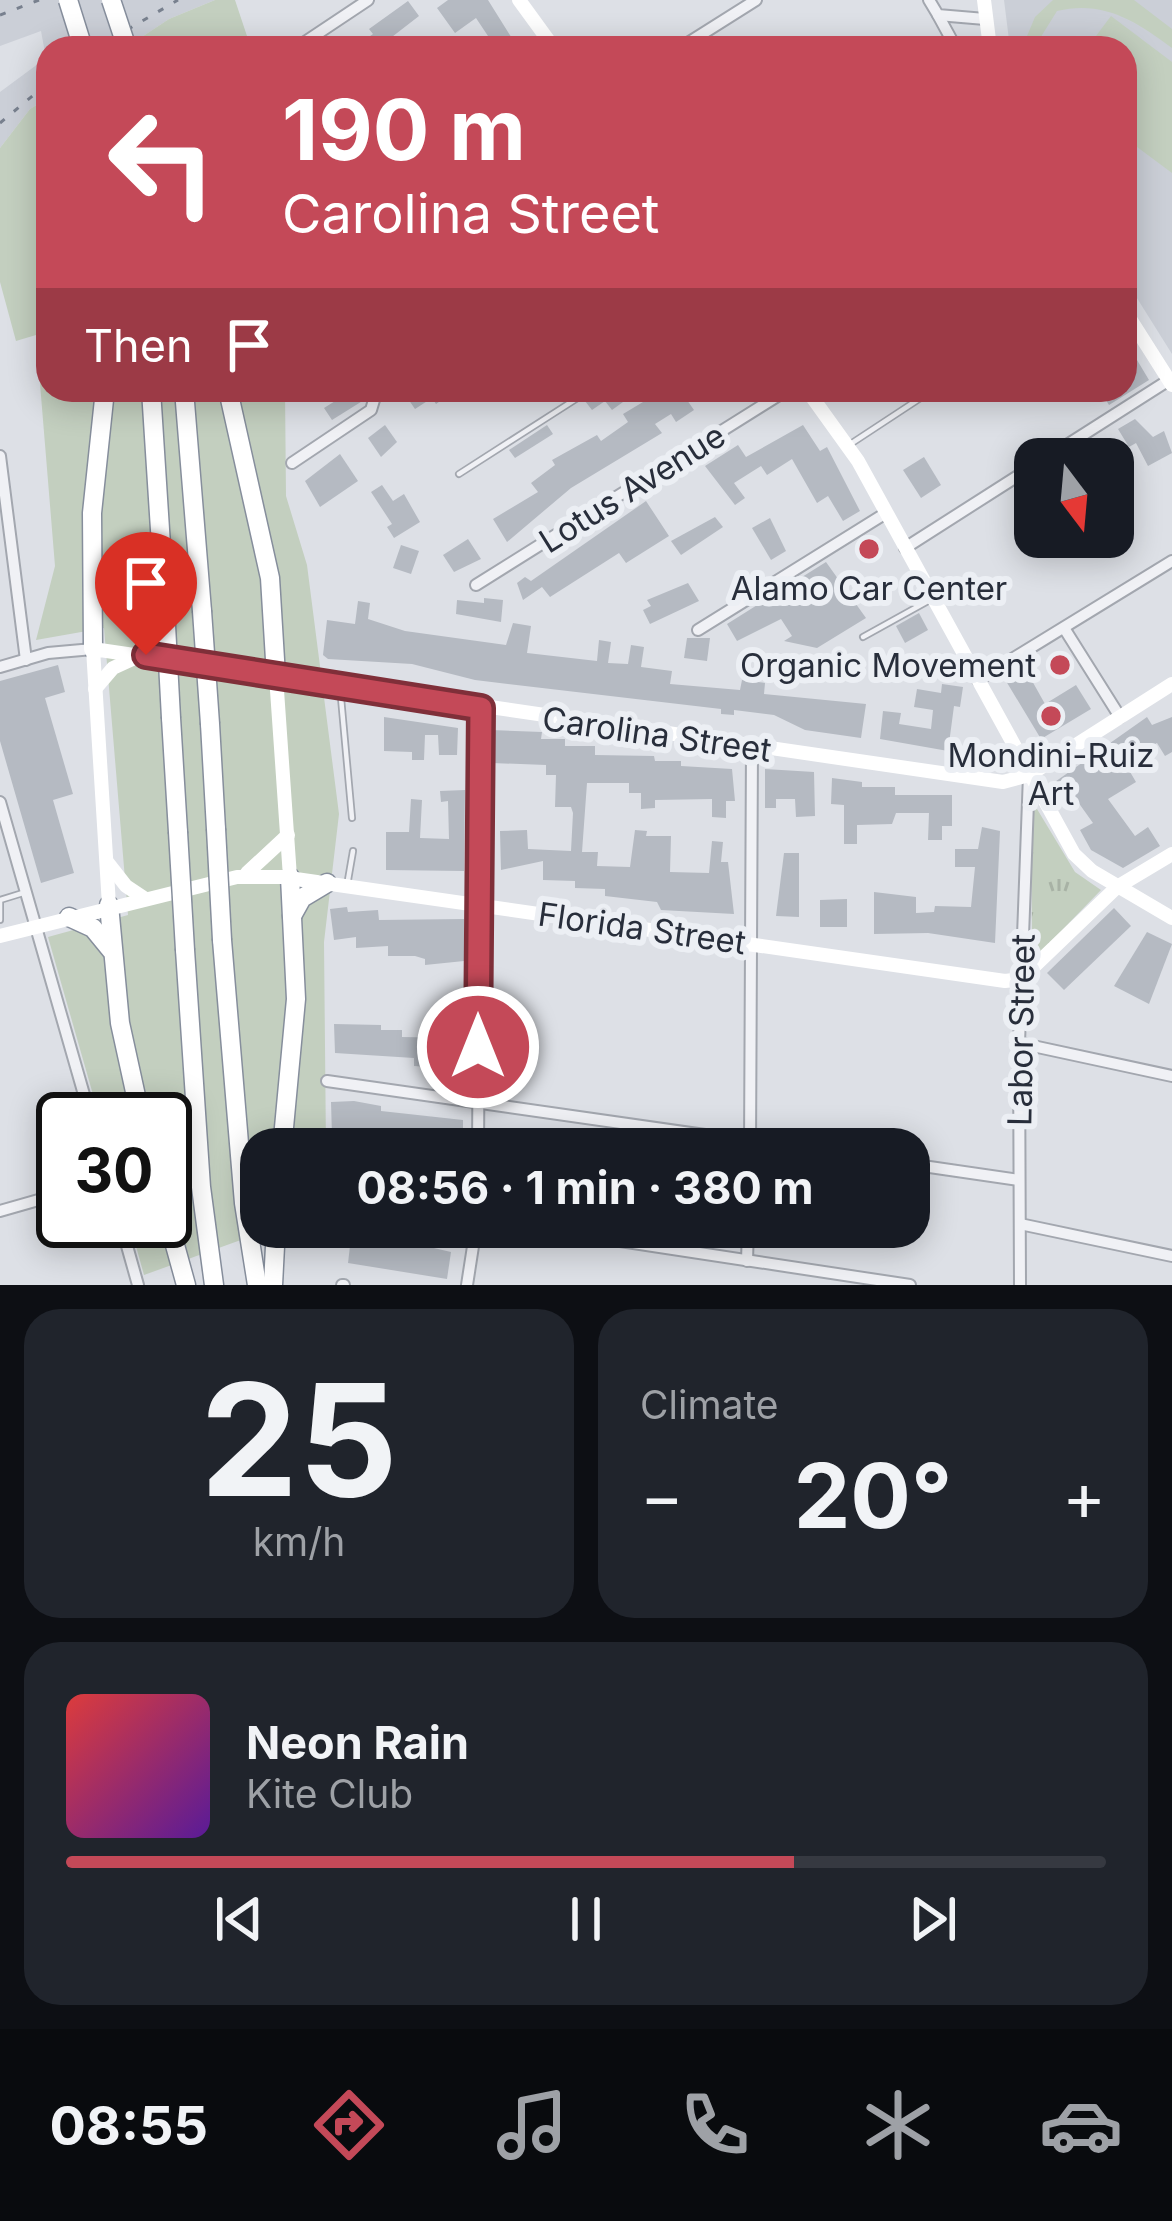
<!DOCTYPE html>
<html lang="en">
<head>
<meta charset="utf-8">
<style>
	:root { --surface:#171b24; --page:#20242c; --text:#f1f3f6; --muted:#9ea1a6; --line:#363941; --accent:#c44958 }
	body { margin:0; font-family:Inter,sans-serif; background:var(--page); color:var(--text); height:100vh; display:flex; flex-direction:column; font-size:45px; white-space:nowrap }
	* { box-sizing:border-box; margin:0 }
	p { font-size:39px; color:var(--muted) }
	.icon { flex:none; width:66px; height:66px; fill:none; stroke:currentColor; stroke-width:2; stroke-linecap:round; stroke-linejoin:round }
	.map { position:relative; height:1285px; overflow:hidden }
	.side { display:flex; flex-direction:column; gap:24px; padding:24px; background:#0d0f14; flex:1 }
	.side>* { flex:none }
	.banner { position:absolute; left:36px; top:36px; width:1101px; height:366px; border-radius:36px; box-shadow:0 6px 30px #0003; background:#c44958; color:#fff; overflow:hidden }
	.needle { width:78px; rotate:164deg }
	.controls { position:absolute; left:1014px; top:438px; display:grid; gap:24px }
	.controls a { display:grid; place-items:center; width:120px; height:120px; border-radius:24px; background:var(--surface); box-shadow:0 6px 30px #0003; font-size:60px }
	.speed { position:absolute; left:36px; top:1092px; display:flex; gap:24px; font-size:60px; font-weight:700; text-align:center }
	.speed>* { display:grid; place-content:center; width:156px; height:156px; border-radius:50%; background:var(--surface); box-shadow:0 6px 30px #0003; line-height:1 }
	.speed .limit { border:6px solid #111; border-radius:18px; background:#fff; color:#111 }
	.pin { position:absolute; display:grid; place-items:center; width:102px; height:102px; color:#fff; margin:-123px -51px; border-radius:50% 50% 50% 0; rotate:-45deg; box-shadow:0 0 12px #0007 }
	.pin .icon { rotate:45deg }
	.me { position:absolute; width:132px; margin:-66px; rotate:0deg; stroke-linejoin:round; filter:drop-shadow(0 0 9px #0008) }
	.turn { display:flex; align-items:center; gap:42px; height:252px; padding:0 48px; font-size:54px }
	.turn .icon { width:156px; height:156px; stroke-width:2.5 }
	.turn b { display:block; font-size:84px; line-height:102px }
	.then { display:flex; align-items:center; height:114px; padding:0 48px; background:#0003; gap:24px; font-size:45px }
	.big { font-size:90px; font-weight:700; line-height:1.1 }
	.side .widget { flex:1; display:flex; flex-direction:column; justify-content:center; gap:18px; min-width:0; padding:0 42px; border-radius:36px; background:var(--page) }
	.side .dial { align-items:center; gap:0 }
	.dial b { font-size:156px; line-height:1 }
	.song { display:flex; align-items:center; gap:36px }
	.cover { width:144px; height:144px; border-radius:18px; background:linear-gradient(135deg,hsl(0 70% 55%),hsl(270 70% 35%)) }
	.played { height:12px; border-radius:6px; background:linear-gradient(90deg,var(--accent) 70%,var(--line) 70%) }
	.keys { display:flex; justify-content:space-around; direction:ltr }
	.heat { display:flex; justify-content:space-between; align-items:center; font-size:66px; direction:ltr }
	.side .tiles { flex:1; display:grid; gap:24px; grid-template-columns:1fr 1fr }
	.widget:last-child { grid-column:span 2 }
	.trip { position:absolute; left:240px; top:1128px; width:690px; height:120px; border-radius:36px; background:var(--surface); box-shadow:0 6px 30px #0003; font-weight:700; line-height:120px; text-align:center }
	.tabs { display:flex; height:192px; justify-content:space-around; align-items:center; background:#090b0e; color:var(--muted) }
	.tabs .icon { width:84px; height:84px }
	.tabs .on { color:var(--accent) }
	.tabs b { font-size:54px; color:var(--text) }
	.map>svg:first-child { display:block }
	.built { fill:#cbcfd7 }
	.green { fill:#c3cfbf }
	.park { fill:url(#park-tufts) }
	.building { fill:#b5bac2 }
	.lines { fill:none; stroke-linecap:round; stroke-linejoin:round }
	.lane-casing { stroke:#a3a7af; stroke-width:8 }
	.street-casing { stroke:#a3a7af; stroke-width:14 }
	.highway-casing { stroke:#868e9c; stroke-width:21 }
	.lane { stroke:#f0f1f5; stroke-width:4.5 }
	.street { stroke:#f0f1f5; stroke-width:10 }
	.secondary { stroke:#fff; stroke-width:14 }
	.highway { stroke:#fff; stroke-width:18 }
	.rail { stroke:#78808e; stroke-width:3; stroke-dasharray:6 12; stroke-linecap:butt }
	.highway-bridge-casing { stroke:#868e9c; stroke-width:21; stroke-linecap:butt }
	.highway-bridge { stroke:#fff; stroke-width:18 }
	.route-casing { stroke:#7f2f39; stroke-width:30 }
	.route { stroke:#c44958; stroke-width:21 }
	.poi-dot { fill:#c44958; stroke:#eceff4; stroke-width:4.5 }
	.labels { text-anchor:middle; stroke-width:12; stroke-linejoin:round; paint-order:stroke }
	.street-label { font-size:33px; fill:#282e3b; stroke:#eceff4 }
	.poi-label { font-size:33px; fill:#282e3b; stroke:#eceff4 }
</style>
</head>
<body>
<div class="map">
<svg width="1172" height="1285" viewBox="0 0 1172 1285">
	<defs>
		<pattern id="park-tufts" width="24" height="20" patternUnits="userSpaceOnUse" patternTransform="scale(3)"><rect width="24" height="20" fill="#c3cfbf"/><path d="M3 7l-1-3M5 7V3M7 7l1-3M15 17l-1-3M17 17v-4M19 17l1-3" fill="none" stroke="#a8b2a5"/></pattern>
	</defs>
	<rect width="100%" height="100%" fill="#dde0e6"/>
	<g class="built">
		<polygon points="0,0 215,0 169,19 125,48 48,48 48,98 30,109 0,148 0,92 46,58 41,31 0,46"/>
		<polygon points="1004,0 1172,0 1172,354 1125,279 1125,48 1010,48"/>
	</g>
	<g class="green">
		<polygon points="215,0 235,0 251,48 125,48 169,19"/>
		<path d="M1053,0H1134L1172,29V48C1136,21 1103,0 1057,11L1034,48H1022L1035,17Z"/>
		<polygon points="1111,16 1172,62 1172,173 1125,138 1125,48 1087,48"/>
		<polygon points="48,98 48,390 285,390 286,496 307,565 339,814 324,942 326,1149 261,1149 261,1227 277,1227 144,1275 129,1221 165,1221 165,1119 100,1119 48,937 128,915 104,628 36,640 55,566 36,335 16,341 0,282 0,148 30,109"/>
	</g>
	<polygon class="park" points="1037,809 1075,872 1101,890 1036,957 1028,948 1032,939 1031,811"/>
	<g class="building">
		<polygon points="448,0 488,0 518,48 496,48 476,18 455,33 437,8"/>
		<polygon points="408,1 419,16 388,40 394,48 353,48 373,34 369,29"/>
		<polygon points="1137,360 1149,380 1109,405 1100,390 1125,390 1125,368"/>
		<polygon points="334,390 365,390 366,392 364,400 332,420 324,408 340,398"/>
		<polygon points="402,390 456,390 436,404 432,398 415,409"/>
		<polygon points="597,390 615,390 623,402 612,410 605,401 592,410 585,401"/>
		<polygon points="663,390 702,390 687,400 694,410 676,422 671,414 655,424 662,433 571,488 507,542 493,519 538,492 531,483 555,465 552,460 597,435 601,441 628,422 623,414"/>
		<polygon points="1135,419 1153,437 1164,431 1172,453 1148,466 1136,443 1129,447 1118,429"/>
		<polygon points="385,425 397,442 381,457 368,438"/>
		<polygon points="547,425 553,434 515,458 509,450"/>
		<polygon points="803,425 820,451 827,447 860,511 843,521 828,496 817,503 792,459 767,475 761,466 734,483 745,498 735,505 705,466 738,445 746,457"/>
		<polygon points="340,454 358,481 320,507 305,481"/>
		<polygon points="924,457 941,485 921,498 903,470"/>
		<polygon points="382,485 393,501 404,494 420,522 394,538 387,527 392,524 371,492"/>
		<polygon points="646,501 669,536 626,563 619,553 550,597 542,587 523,600 517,583 525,577 531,581"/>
		<polygon points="715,517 723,527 681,555 671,541"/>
		<polygon points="770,518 786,551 771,560 752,528"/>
		<polygon points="468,539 481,559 454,572 443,555"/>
		<polygon points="401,545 419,551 411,574 393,568"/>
		<polygon points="826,562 866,618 817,648 784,641 792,636 781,619 737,641 727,624"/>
		<polygon points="688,583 699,601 650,624 643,610 651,606 647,600"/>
		<polygon points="484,598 503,600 501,622 456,614 457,600 484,603"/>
		<polygon points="358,601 370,603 368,619 405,631 506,645 513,623 531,626 527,653 597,661 599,640 611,642 608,663 628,664 631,645 644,647 641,667 672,671 670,684 740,690 742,680 765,683 764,694 866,704 861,738 805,730 774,715 734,710 734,715 721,714 721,709 475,680 412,664 328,659 323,655 327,620 355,624"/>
		<polygon points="919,613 928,630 905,643 896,626"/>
		<polygon points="687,638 710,638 707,661 684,658"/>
		<polygon points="58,665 65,692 45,698 73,794 53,800 74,873 41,883 0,741 0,681"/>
		<polygon points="1026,670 1045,704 1076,685 1091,709 1041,739 1006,681"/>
		<polygon points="942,684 963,687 960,707 954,706 948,751 880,739 883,711 901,713 899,724 931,729 933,710 914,707 917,689 941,693"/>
		<polygon points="384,717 458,728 457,755 439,755 438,735 425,735 424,760 412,760 412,752 384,751"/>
		<polygon points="1147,717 1152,725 1172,717 1172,752 1165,756 1157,743 1123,760 1136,782 1108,799 1135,836 1148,827 1160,846 1123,868 1091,850 1080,830 1093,823 1073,795 1063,801 1052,784"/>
		<polygon points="491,730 542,732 541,739 565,739 565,746 595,746 595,755 654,756 655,761 681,761 681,766 732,769 735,801 726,801 726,818 712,817 712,799 655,800 655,808 641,809 641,793 629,793 629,783 587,783 582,852 598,852 597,866 630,867 635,830 647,831 646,836 671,836 670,872 709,873 712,841 723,842 721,862 728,862 734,914 661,910 657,902 605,896 605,889 575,888 575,881 543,880 543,861 501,870 500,831 527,830 528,849 571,851 573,813 571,807 555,807 556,775 546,775 546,765 492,763"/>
		<polygon points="765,769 814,772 815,816 796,817 795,799 776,799 776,808 765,808"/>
		<polygon points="832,778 862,782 862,787 895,787 895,795 952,795 952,826 942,826 942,840 928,840 929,813 896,813 892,824 857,825 857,844 844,844 844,805 831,804"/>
		<polygon points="465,790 464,871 386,870 386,832 409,832 411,799 422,800 420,838 449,839 448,801 441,802 440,791"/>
		<polygon points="982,827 1000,831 995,943 928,933 874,934 874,892 916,897 916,913 934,912 935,906 971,907 975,867 955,867 955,849 978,849"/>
		<polygon points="784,853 799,853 799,917 776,916"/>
		<polygon points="847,899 847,927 820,927 820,900"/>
		<polygon points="347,907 348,912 378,910 379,920 464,919 464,961 425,965 425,959 415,956 388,956 388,946 356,948 356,937 334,940 330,909"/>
		<polygon points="1114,908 1131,926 1064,990 1047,973"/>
		<polygon points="1147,932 1172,944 1149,1004 1114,986"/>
		<polygon points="334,1024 381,1025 381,1030 402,1030 402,1037 458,1038 457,1069 414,1066 414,1058 335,1053"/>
		<polygon points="354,1101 381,1106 381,1111 463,1120 463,1147 363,1149 359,1135 332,1136 331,1102"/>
		<polygon points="352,1229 451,1252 447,1279 348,1263"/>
	</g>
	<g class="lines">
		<defs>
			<g id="lane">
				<polyline points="849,445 922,397 917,390"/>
				<polyline points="459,474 590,390"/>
				<polyline points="863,637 928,601"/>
				<polyline points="340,687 352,818"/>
				<polyline points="348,880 353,851"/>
				<polyline points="0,900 26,892"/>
				<polyline points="0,902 0,920"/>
			</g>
			<g id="street">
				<polyline points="929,0 938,15 985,19"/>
				<polyline points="938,15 956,48"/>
				<polyline points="296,48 368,0"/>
				<polyline points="680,48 756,0"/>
				<polyline points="0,456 26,660"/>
				<polyline points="1045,459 1169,380"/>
				<polyline points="292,463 371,410 377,390"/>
				<polyline points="905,548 1035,465"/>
				<polyline points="476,585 787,390"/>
				<polyline points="1064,628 1120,717"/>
				<polyline points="698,630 886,513"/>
				<polyline points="0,667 48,653 93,649"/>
				<polyline points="978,680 1172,561"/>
				<polyline points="0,802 91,1119"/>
				<polyline points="1019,1043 1172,1076"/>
				<polyline points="327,1081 803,1149"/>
				<polyline points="478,1149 481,708"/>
				<polyline points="750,1149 752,747"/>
				<polyline points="909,1164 1019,1180"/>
				<polyline points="0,1211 63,1193"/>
				<polyline points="120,1221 138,1285"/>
				<polyline points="1020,1224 1172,1256"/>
				<polyline points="528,1227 910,1285"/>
				<polyline points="747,1261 748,1227"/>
				<polyline points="342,1285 344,1285"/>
				<polyline points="467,1285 476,1227"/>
				<polyline points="1020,1285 1019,1043 1029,775"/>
			</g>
			<g id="highway">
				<polyline points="151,390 165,607"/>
				<polyline points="184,390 202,611"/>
				<polyline points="228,390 270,578 276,676"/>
				<polyline points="93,649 92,513 105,390"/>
				<polyline points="171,718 178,832"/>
				<polyline points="210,724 216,829"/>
				<polyline points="109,905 120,1023 141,1119"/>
				<polyline points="292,916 302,898 327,883"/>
				<polyline points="69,917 93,928 111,950"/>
				<polyline points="222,940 244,1203 257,1285"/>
				<polyline points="185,950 201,1187 214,1285"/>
				<polyline points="282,1149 296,999 290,877"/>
				<polyline points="165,1209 186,1285"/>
				<polyline points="273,1285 276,1227"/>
			</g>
		</defs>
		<use href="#lane" class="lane-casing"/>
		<use href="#street" class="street-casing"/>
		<use href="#highway" class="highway-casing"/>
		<use href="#lane" class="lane"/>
		<use href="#street" class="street"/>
		<g class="secondary">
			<polyline points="519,0 554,48"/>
			<polyline points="984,0 990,48"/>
			<polyline points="1125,311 1172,385"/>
			<polyline points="807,390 858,461 1074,854 1092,871 1172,918"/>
			<polyline points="276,676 290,877"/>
			<polyline points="95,689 113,668 137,657"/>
			<polyline points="108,863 126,886 144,898"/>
			<polyline points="247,873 288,835"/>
			<polyline points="109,905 93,649 1003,782 1029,775 1172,684"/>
			<polyline points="0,936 237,877 282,877 1005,981 1021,979 1117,887 1172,854"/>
		</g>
		<use href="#highway" class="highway"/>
		<g class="rail">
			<polyline points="0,15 39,0"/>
			<polyline points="96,48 178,0"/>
			<polyline points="0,123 48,83"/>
		</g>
		<defs>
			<g id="highway-bridge">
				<polyline points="68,0 83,48"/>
				<polyline points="111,0 127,48"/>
				<polyline points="165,607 171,718"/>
				<polyline points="202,611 210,724"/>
				<polyline points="216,829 222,940"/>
				<polyline points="178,832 185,950"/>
			</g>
		</defs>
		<use href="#highway-bridge" class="highway-bridge-casing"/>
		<use href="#highway-bridge" class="highway-bridge"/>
	</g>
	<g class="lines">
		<defs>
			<polyline id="route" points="146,655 481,708 478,1047"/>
		</defs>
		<use href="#route" class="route-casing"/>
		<use href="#route" class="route"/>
	</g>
	<g class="poi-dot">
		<circle cx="869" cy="549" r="12"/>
		<circle cx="1060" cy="665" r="12"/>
		<circle cx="1051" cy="716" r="12"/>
	</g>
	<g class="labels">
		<g class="street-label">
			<text transform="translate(632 488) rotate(-32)" y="12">Lotus Avenue</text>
			<text transform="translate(657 734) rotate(8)" y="12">Carolina Street</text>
			<text transform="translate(642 928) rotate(8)" y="12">Florida Street</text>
			<text transform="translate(1021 1030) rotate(-89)" y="12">Labor Street</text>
		</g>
		<g class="poi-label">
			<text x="869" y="600">Alamo Car Center</text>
			<text x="1036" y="677" text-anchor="end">Organic Movement</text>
			<text x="1051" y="767">Mondini-Ruiz<tspan x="1051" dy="38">Art</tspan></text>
		</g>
	</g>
</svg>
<div class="controls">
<a><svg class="needle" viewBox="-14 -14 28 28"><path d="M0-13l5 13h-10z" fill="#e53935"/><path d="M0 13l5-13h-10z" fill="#9ea1a6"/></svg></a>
</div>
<div class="speed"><div class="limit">30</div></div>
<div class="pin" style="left:146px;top:655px;background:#d93025"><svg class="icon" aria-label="arrive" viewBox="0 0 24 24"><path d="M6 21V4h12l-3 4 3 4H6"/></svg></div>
<svg class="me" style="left:478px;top:1047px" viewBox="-20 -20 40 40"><circle r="17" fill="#c44958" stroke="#fff" stroke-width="3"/><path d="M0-11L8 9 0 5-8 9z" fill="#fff"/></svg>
<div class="trip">08:56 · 1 min · 380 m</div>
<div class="banner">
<div class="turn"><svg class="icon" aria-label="left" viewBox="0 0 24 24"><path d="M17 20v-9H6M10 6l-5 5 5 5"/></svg><div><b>190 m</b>Carolina Street</div></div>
<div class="then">Then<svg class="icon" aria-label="arrive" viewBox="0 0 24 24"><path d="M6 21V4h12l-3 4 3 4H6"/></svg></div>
</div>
</div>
<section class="side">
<div class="tiles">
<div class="widget dial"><b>25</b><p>km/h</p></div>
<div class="widget"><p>Climate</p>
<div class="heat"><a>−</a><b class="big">20°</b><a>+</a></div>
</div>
<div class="widget">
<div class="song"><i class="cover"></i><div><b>Neon Rain</b><p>Kite Club</p></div></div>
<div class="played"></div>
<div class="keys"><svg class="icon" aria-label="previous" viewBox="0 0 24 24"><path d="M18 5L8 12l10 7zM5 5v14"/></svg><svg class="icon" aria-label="pause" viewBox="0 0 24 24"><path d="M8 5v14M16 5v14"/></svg><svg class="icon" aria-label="next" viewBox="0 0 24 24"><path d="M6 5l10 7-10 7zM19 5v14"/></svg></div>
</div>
</div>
</section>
<nav class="tabs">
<b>08:55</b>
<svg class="icon on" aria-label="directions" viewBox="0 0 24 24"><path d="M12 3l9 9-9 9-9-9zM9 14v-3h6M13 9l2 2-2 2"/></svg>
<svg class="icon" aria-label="music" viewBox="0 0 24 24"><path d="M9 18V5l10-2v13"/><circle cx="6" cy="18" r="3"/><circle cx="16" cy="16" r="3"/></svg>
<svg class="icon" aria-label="phone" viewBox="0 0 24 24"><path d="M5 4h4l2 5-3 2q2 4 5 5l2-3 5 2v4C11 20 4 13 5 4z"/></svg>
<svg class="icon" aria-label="climate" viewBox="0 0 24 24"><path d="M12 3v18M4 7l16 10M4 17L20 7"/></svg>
<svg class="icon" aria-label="car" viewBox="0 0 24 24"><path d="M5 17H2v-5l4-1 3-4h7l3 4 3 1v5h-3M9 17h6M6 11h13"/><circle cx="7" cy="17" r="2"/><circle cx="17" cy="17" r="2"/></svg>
</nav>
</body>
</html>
